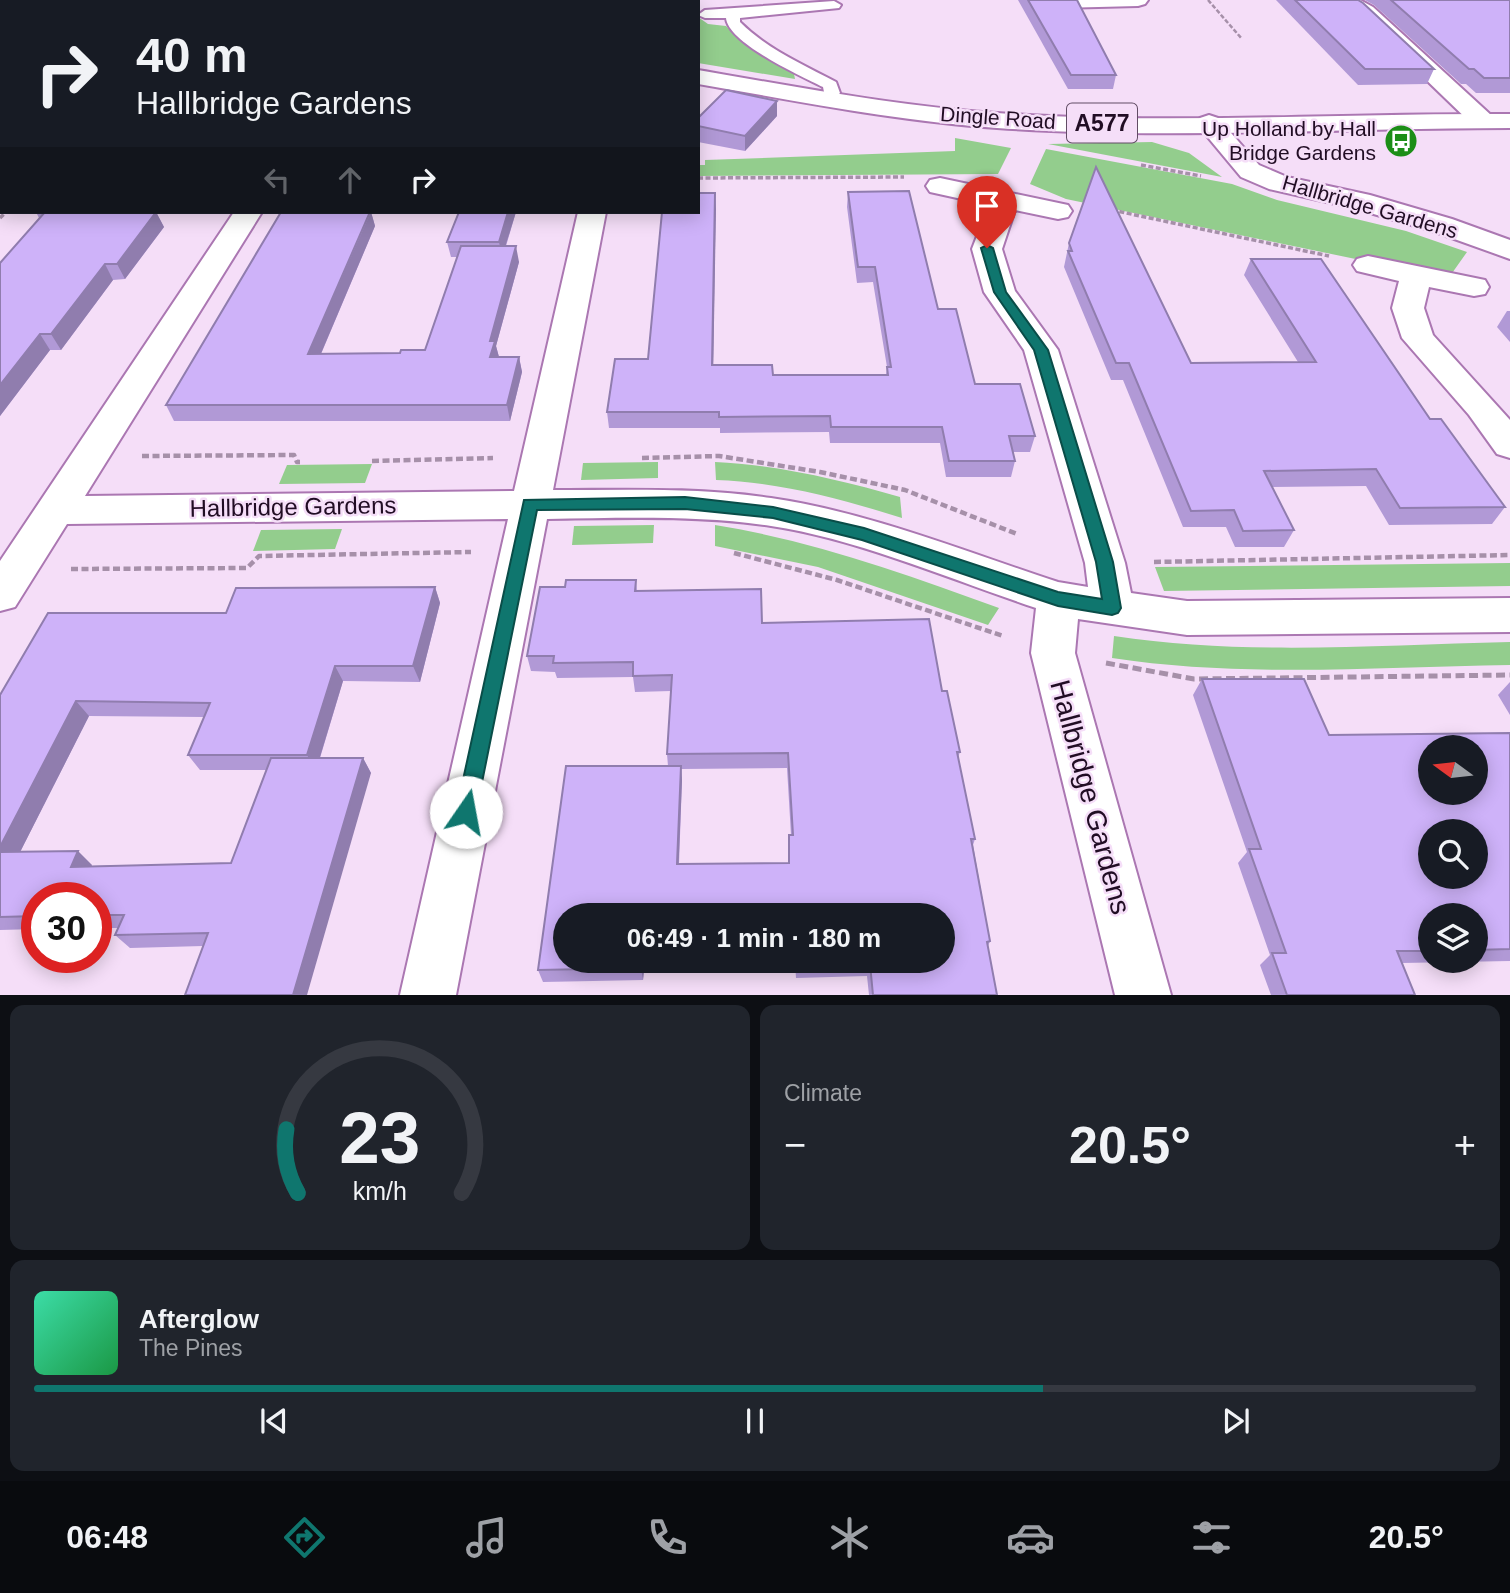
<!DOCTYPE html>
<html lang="en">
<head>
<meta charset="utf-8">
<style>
	:root { --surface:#171b24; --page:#20242c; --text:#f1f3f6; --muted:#9ea1a6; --line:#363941; --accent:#0f766e }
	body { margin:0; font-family:Helvetica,sans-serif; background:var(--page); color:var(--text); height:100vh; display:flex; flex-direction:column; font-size:26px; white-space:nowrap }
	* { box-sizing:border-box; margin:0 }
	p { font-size:23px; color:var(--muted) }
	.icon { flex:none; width:38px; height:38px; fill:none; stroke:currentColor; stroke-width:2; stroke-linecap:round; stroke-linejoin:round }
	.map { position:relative; height:995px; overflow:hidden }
	.details { display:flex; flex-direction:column; gap:10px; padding:10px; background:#0d0f14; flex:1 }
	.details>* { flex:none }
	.guide { position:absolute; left:0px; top:0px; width:700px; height:214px; box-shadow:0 4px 18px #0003; background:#171b24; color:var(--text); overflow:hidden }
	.needle { width:46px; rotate:285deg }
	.buttons { position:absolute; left:1418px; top:735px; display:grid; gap:14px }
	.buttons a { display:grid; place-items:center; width:70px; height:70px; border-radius:50%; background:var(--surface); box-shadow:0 4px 18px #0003; font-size:35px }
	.speed { position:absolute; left:21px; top:882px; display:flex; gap:14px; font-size:35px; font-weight:700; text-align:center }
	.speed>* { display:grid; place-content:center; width:91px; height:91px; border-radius:50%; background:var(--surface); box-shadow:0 4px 18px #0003; line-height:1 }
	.speed .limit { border:10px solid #d22; background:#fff; color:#111 }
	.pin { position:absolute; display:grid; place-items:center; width:60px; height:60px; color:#fff; margin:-72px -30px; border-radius:50% 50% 50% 0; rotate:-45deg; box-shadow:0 0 7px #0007 }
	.pin .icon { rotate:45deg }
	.me { position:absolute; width:77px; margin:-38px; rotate:12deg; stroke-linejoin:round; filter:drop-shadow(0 0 5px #0008) }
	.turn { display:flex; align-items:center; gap:24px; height:147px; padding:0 21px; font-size:32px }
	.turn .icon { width:91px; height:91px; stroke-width:2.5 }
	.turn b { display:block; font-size:49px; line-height:60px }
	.lanes { display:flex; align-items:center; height:66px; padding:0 21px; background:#0003; justify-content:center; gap:35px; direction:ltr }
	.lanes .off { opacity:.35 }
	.big { font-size:52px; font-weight:700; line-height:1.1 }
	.details .card { flex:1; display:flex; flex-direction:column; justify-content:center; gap:10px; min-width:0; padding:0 24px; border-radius:14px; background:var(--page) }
	.details .dial { align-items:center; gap:0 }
	.dial svg { height:182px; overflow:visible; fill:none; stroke:var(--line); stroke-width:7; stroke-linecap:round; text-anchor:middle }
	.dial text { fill:var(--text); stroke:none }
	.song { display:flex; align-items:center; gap:21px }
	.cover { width:84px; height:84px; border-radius:10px; background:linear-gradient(135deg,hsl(160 70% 55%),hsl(140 70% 35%)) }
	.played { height:7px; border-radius:4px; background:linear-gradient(90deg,var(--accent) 70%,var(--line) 70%) }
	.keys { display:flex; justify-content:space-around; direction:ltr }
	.heat { display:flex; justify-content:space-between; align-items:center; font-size:38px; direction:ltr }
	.details .tiles { flex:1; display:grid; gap:10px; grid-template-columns:1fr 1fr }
	.card:last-child { grid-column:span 2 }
	.trip { position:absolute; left:553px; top:903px; width:402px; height:70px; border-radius:35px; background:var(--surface); box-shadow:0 4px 18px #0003; font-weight:700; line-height:70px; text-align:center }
	.menu { display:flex; height:112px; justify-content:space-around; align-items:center; background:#090b0e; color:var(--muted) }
	.menu .icon { width:49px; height:49px }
	.menu .selected { color:var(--accent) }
	.menu b { font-size:32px; color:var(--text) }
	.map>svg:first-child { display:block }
	.green { fill:#93cd8d }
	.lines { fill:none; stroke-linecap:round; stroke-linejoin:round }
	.service-casing { stroke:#ab77b2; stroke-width:4 }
	.minor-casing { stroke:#ab77b2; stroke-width:4 }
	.tertiary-casing { stroke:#ab77b2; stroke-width:4 }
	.primary-casing { stroke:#ab77b2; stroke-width:4 }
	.path-far3 { stroke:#a690a9; stroke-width:2.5; stroke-dasharray:4.5 2; stroke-linecap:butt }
	.path-far2 { stroke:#a690a9; stroke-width:3.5; stroke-dasharray:5 2.5; stroke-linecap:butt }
	.path-far1 { stroke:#a690a9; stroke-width:4.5; stroke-dasharray:7 3.5; stroke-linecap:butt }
	.path { stroke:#a690a9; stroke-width:5; stroke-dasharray:9 4.5; stroke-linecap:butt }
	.service { fill:#fff; fill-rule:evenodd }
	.minor { fill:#fff; fill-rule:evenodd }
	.tertiary { fill:#fff; fill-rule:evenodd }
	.primary { fill:#fff; fill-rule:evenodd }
	.wall { fill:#b199d6; fill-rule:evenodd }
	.shaded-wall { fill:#907dae }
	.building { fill:#ceb2f9; stroke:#907dae; stroke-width:2; fill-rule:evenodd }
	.route { fill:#0f766e; stroke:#0a4d48; stroke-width:2 }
	.labels { text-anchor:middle; stroke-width:5; stroke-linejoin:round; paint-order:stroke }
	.far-street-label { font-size:21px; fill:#210d24; stroke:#f5def8 }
	.far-poi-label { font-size:21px; fill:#210d24; stroke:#f5def8; text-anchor:end }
	.shield { fill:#f5def8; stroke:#614c64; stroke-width:2 }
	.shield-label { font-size:23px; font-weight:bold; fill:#210d24 }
	.street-label { font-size:24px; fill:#210d24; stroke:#f5def8 }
	.near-street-label { font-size:28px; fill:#210d24; stroke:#f5def8 }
</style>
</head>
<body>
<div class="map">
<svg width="1510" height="995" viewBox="0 0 1510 995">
	<rect width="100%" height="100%" fill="#f5def8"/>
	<g class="green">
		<polygon points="698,17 708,24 726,26 750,48 794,74 795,79 698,63"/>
		<polygon points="955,138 1011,148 998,174 698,176 698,165 705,165 705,160 955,151"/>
		<polygon points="1152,142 1189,153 1222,177 1048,144"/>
		<polygon points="1046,149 1232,184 1277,200 1406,231 1467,252 1450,276 1399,268 1066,199 1030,184"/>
		<polygon points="658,462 658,478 581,480 583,463"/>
		<path d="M715,462C778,465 840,480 900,497L902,518C842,499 779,482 716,480Z"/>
		<polygon points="372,464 365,483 279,484 287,465"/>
		<polygon points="654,525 653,543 572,545 574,526"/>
		<path d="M715,525C814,541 906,574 999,608L988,625L818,567L715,546Z"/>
		<polygon points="342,529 335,549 253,551 261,530"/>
		<polygon points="1510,563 1510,586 1164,591 1155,567"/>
		<path d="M1114,636C1244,656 1378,645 1510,642V665C1378,667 1243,678 1112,658Z"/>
	</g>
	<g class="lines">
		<defs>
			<g id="service">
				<polygon points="383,0 402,0 382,2"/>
				<path d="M834,1L841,5L839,8L740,18V22C767,49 802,64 836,82L840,93L831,102L825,104L817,99L824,92L823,87C801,76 728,43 726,18H705L698,15L705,10Z"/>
			</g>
			<g id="minor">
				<polygon points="1050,0 1148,0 1145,4 1138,6 1059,8 1052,6"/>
				<polygon points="1334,0 1360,0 1373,7 1492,116 1495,121 1492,126 1483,128 1474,126 1359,15 1337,4"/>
				<polygon points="1209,115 1218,118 1259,165 1287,177 1370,195 1452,219 1510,240 1510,259 1432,231 1353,208 1269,189 1241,177 1196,123 1200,118"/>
				<path d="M940,178L1068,205L1072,211L1068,217L1058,219L1015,210L1002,249L1015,291L1058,350L1125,563L1131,593L1187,601L1510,598V632L1187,635L1078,619L1075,653L1171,995H1115L1031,653L1036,608C952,580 858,539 771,526C697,515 622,518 547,519L456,995H400L508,519L67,524L15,607L0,611V561L234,212H262L85,496L514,491L578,212H606L553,490C626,490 699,487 771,498C868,512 966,552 1058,582L1088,587L1085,563L1024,350L984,292L972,249L989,205L930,192L926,186L930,180Z"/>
				<polygon points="1368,256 1485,280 1489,287 1485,294 1474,296 1429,287 1424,308 1433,335 1510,420 1510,458 1497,454 1469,415 1402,338 1392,308 1399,281 1357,271 1353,265 1357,259"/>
			</g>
			<polygon id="tertiary" points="404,0 440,0 441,2 405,2"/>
			<g id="primary">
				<polygon points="450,0 474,0 449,2"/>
				<path d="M698,70C797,87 896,106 997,113C1167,125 1339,113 1510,114V128C1339,128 1167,140 997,128C896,121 797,101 698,84Z"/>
			</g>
		</defs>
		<use href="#service" class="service-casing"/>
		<use href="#minor" class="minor-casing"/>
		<use href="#tertiary" class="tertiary-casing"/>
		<use href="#primary" class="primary-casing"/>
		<polyline class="path-far3" points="1208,0 1242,39"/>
		<g class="path-far2">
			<polyline points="1141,165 1201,176"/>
			<polyline points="698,178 904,177"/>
			<polyline points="1112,210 1329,256"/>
			<polyline points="0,218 6,212"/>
		</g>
		<g class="path-far1">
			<polyline points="142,456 294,455 297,462 300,462"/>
			<polyline points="642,458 719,456 820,472 905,490 1017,534"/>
			<polyline points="372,461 493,458"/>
			<polyline points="734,553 837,580 1003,636"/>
			<polyline points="1154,562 1510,555"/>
			<polyline points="71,569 247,568 259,556 471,552"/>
		</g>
		<polyline class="path" points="1106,663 1194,679 1510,675"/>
		<use href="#service" class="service"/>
		<use href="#minor" class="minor"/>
		<use href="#tertiary" class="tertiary"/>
		<use href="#primary" class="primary"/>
	</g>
	<g class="wall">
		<polygon points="0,0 276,1 276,2 2,2 2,39 0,39"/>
		<polygon points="1018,0 1077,0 1116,75 1113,89 1068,89"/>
		<polygon points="1276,0 1358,0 1434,69 1427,84 1358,85"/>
		<polygon points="1365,0 1510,0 1510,93 1476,93 1466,84 1461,84 1374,5"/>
		<polygon points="777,101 777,116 745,151 698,142 698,118"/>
		<polygon points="848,192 938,309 975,384 1035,436 1030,452 1013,452 1015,461 1011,477 946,477 940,443 830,443 829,432 720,433 720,428 609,428 607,412 648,359 715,193 713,365 773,375 886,375 887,367 873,282 857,283 847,207"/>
		<polygon points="36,212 156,212 164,227 125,279 113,280 61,350 50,350 0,416 0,263 39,218"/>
		<polygon points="371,212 375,226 321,354 400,353 425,350 457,257 451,257 447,242 459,212 516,212 506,246 519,262 496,346 499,357 519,357 522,372 510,421 174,421 166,405"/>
		<polygon points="1069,243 1191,363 1298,362 1244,275 1251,259 1430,419 1505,507 1492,524 1389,525 1366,486 1272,487 1294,530 1284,547 1235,547 1226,527 1183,527 1123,380 1111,380 1064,267"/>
		<polygon points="1507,311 1510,311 1510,342 1497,327"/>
		<path d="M566,580H636L637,591L761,589L762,623L929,619L942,691H947L960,752L958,757L975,839L973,845L990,941L988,946L997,995H869L867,976L796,978L795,961H943V915H565V961H645L643,980L543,982L538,970L566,766H668L667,754L671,691L635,692L633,677L557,678L555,672L531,671L527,656L540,587H565ZM787,768L791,835H789L788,863L679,864L682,780L681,769Z"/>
		<path d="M435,587L440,603L420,682L343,681L320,758H363L371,773L203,946L130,948L115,935L118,928H96V898H37V929L0,930V695L226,613ZM89,716L204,717L188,755L200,770H266L231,863L91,866L92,865L20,852Z"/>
		<path d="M1202,679L1329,735L1510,733V961L1402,963L1415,995H1271L1260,965L1270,955L1238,863L1247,852L1193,695ZM1430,915H1475V961H1430Z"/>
		<polygon points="1510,682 1510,715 1498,695"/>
	</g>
	<g class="shaded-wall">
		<polygon points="777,101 777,116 745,151 745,136"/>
		<polygon points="715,193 716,209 713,381 712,365"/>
		<polygon points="156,212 164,227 125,279 117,264"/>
		<polygon points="371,212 375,226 314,370 308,354"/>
		<polygon points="508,212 516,212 502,257 499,242"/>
		<polygon points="516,246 519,262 496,346 499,357 490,357 490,341"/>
		<polygon points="105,264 113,280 61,350 51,334"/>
		<polygon points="40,334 50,350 0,416 0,385"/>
		<polygon points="519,357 522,372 510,421 507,405"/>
		<polygon points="435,587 440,603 420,682 413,666"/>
		<polygon points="335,666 343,681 316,770 307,755"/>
		<polygon points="76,701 89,716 13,866 0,855 0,847"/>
		<polygon points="363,758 371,773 307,995 293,995"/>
		<polygon points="681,766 682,780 678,878 677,864"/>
		<polygon points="78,851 92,865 85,880 71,867"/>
		<polygon points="641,961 645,961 643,980 641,968"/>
	</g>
	<g class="building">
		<polygon points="0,0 255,0 276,1 2,2 2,24 0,24"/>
		<polygon points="1028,0 1077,0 1116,75 1071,75"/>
		<polygon points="1295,0 1358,0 1363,3 1434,69 1365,69"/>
		<polygon points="1391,0 1510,0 1510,78 1484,78 1474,69 1469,69"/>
		<polygon points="726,90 777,101 745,136 698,126 698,118"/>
		<polygon points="1096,167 1191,363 1316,362 1251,259 1321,259 1430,419 1441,419 1505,507 1400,508 1376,469 1264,471 1294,530 1243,531 1234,510 1191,511 1129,363 1116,363 1068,251 1072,251 1069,243"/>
		<polygon points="909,191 938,309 956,309 975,384 1020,384 1035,436 1009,436 1015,461 949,461 942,427 831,427 830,416 719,417 719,412 607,412 615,359 648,359 662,212 698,212 698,193 715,193 712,365 772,365 773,375 888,375 887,367 891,367 875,267 858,267 848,192"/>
		<polygon points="45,212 156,212 117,264 105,264 51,334 40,334 0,385 0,263"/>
		<polygon points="281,212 370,212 308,354 400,353 401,350 425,350 461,246 516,246 490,341 495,341 490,357 519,357 507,405 166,405"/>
		<polygon points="459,212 508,212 499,242 447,242"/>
		<polygon points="566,580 636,580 635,591 761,589 762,623 929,619 942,691 947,691 960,752 957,752 975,839 971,839 990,941 987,942 997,995 873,995 870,964 797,966 796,961 943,961 943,915 565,915 565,961 641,961 641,968 538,970 566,766 681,766 677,864 789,863 789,835 793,835 788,753 667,754 672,675 633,676 633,662 553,663 554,656 527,656 540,587 565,587"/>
		<polygon points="435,587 413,666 335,666 307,755 188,755 210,703 76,701 0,847 0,695 48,613 226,613 236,588"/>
		<path d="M1202,679H1304L1329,735L1510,733V949L1475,950V915H1430V951H1397L1415,995H1287L1272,953H1286L1249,849H1261ZM1430,747H1475V793H1430ZM1430,831H1475V877H1430Z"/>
		<polygon points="271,758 363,758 293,995 185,995 208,933 115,935 124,915 96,915 96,898 37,898 37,916 0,917 0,852 78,851 71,867 231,863"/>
	</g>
	<polygon class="route" points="987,245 993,248 1006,292 1048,350 1113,562 1121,608 1118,613 1112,615 1058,606 862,540 773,518 685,509 537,510 476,812 473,819 466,821 459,819 456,812 524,500 685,497 773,507 864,528 1058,592 1102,599 1096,562 1034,350 994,292 981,248"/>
	<defs>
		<symbol id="bus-disc" viewBox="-11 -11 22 22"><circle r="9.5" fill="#1c8e17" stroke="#f5def8"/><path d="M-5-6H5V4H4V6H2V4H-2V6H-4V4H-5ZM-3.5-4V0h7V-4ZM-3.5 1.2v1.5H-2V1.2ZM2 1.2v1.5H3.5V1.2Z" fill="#fff"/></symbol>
	</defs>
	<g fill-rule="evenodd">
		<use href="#bus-disc" x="1382" y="122" width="38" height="38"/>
	</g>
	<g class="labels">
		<g class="far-street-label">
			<text transform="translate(998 118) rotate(4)" y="7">Dingle Road</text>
			<text transform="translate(1370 207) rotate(16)" y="7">Hallbridge Gardens</text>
		</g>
		<g class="far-poi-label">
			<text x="1376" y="136">Up Holland by Hall<tspan x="1376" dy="24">Bridge Gardens</tspan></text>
		</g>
		<rect class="shield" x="1067" y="103.5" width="70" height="39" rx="5"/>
		<g class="shield-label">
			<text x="1102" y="131">A577</text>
		</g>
		<g class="street-label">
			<text transform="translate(293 507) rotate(-1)" y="8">Hallbridge Gardens</text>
		</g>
		<g class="near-street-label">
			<text transform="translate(1091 797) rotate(75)" y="10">Hallbridge Gardens</text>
		</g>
	</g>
</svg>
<div class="buttons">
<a><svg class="needle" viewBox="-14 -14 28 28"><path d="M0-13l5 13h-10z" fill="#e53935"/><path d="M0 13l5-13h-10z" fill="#9ea1a6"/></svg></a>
<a><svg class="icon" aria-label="search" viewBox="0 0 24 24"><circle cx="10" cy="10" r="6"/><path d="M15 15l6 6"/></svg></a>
<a><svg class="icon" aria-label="layers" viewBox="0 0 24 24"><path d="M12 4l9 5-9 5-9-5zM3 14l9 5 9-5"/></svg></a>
</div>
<div class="speed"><div class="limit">30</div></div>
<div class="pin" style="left:987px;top:248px;background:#d93025"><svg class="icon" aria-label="arrive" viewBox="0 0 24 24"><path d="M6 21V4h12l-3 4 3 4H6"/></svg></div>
<svg class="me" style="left:466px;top:812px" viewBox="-20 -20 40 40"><circle r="19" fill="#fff"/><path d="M0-13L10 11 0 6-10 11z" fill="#0f766e"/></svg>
<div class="trip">06:49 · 1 min · 180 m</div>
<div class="guide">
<div class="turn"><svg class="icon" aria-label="right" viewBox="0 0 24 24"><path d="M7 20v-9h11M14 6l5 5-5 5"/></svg><div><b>40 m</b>Hallbridge Gardens</div></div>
<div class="lanes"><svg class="icon off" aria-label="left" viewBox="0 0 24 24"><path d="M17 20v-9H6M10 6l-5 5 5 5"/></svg><svg class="icon off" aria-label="ahead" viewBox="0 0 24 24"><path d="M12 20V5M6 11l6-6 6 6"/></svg><svg class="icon" aria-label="right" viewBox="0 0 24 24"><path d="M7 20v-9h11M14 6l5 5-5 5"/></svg></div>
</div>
</div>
<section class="details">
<div class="tiles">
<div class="card dial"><svg viewBox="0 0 100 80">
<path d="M14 69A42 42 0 1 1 86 69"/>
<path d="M14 69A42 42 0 0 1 9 41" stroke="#0f766e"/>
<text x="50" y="56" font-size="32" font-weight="700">23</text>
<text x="50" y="72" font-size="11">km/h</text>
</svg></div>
<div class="card"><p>Climate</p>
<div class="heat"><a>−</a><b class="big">20.5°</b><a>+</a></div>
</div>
<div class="card">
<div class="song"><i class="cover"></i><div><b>Afterglow</b><p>The Pines</p></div></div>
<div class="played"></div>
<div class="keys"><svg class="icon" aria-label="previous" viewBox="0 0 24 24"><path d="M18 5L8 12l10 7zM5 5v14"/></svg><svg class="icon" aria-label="pause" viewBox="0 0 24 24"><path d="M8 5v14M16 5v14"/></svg><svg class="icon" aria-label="next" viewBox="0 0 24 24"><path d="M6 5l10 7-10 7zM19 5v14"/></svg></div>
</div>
</div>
</section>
<nav class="menu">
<b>06:48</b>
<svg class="icon selected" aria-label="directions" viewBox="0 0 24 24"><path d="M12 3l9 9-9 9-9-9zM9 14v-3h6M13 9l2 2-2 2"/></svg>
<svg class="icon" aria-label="music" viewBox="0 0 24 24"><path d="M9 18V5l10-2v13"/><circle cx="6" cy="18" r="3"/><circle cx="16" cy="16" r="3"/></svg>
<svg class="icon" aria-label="phone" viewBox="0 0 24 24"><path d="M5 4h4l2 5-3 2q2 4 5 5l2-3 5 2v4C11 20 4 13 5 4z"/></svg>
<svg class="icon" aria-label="climate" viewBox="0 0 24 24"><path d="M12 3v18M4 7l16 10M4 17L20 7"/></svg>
<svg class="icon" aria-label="car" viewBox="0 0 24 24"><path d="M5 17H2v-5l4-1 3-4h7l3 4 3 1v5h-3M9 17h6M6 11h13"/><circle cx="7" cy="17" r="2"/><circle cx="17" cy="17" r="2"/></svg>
<svg class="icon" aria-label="filters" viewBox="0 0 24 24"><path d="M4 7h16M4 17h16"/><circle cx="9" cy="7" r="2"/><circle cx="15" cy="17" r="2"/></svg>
<b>20.5°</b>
</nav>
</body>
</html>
